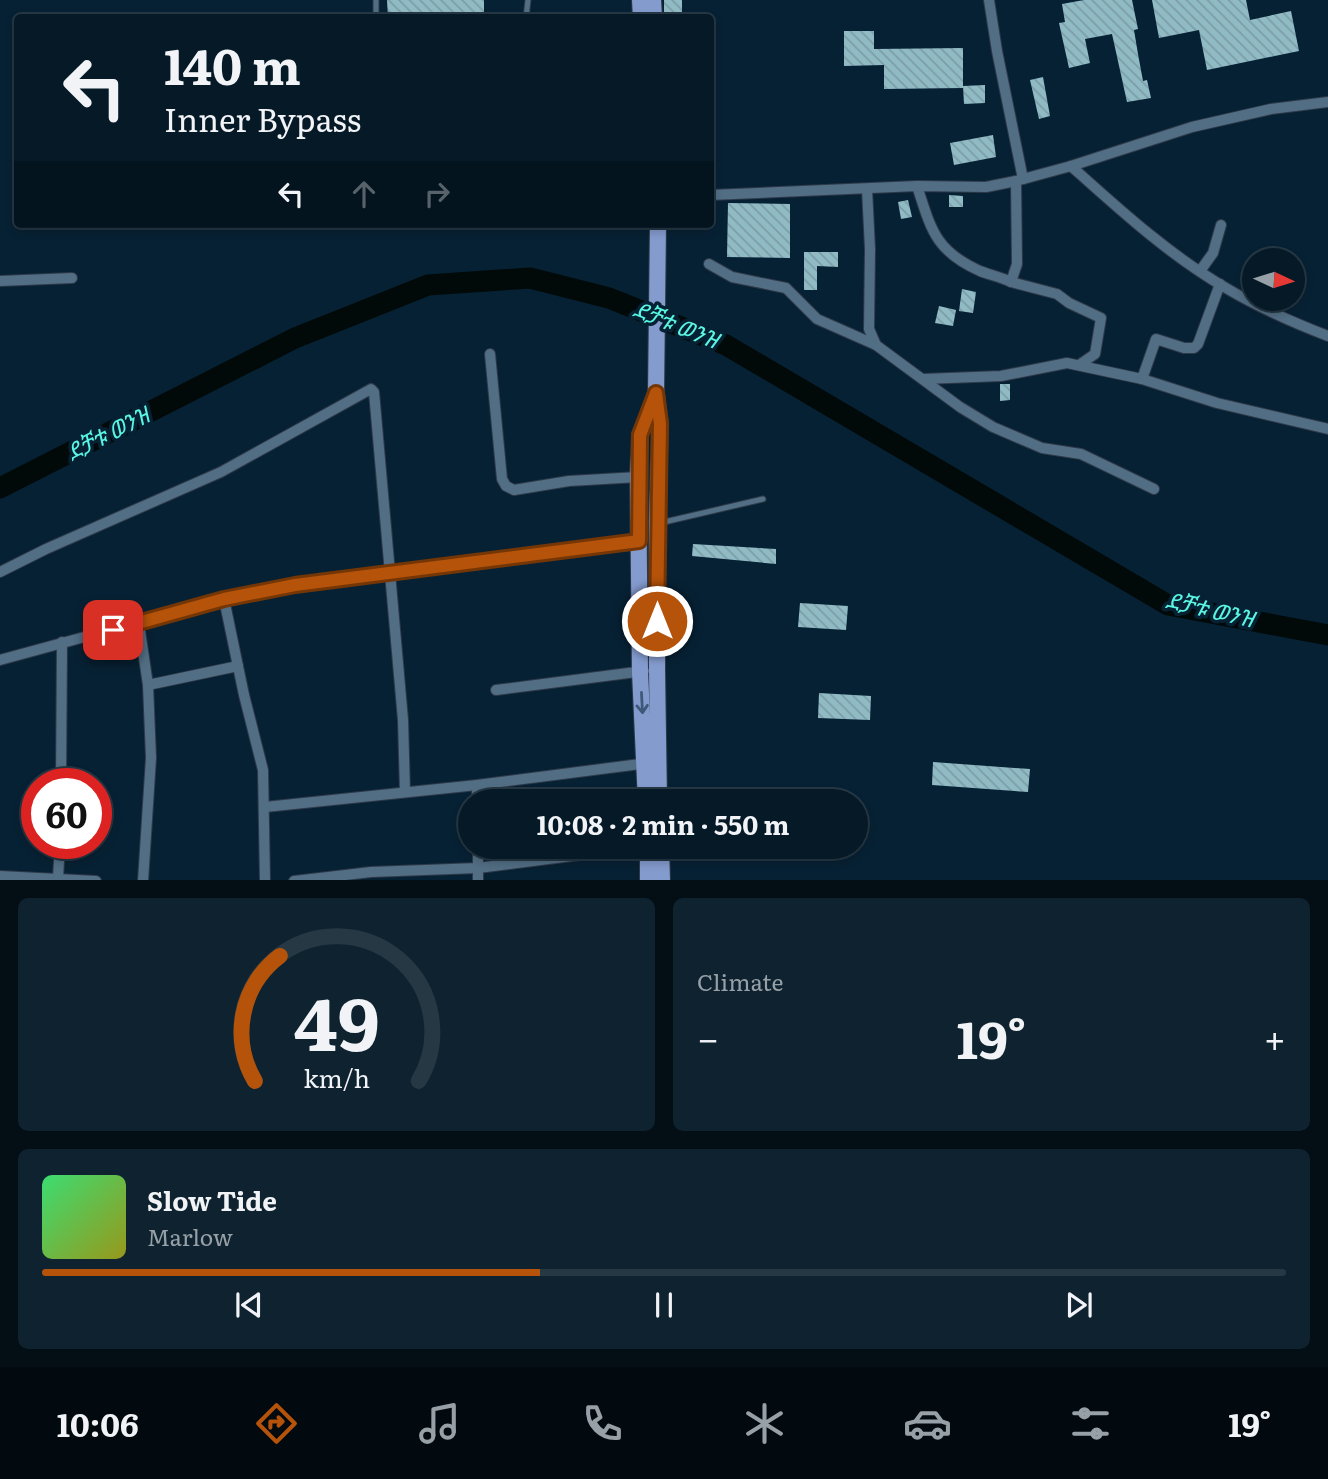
<!DOCTYPE html>
<html lang="en">
<head>
<meta charset="utf-8">
<style>
	:root { --surface:#051927; --page:#0e222f; --text:#f1f3f6; --muted:#97a0a7; --line:#263844; --accent:#b45309 }
	body { margin:0; font-family:Literata,"Noto Sans Ethiopic",serif; background:var(--page); color:var(--text); height:100vh; display:flex; flex-direction:column; font-size:26px; white-space:nowrap }
	* { box-sizing:border-box; margin:0 }
	p { font-size:23px; color:var(--muted) }
	.icon { flex:none; width:38px; height:38px; fill:none; stroke:currentColor; stroke-width:2; stroke-linecap:round; stroke-linejoin:round }
	.map { position:relative; height:880px; overflow:hidden }
	.sheet { display:flex; flex-direction:column; gap:18px; padding:18px; background:#030e15; flex:1 }
	.sheet>* { flex:none }
	.top-card { position:absolute; left:14px; top:14px; width:700px; height:214px; border-radius:7px; box-shadow:0 4px 10px #0003,0 0 0 2px var(--line); background:#051927; color:var(--text); overflow:hidden }
	.needle { width:46px; rotate:94deg }
	.buttons { position:absolute; left:1242px; top:248px; display:grid; gap:14px }
	.buttons a { display:grid; place-items:center; width:63px; height:63px; border-radius:50%; background:var(--surface); box-shadow:0 4px 10px #0003,0 0 0 2px var(--line); font-size:35px }
	.speed { position:absolute; left:21px; top:768px; display:flex; gap:14px; font-size:35px; font-weight:700; text-align:center }
	.speed>* { display:grid; place-content:center; width:91px; height:91px; border-radius:50%; background:var(--surface); box-shadow:0 4px 10px #0003,0 0 0 2px var(--line); line-height:1 }
	.speed .limit { border:10px solid #d22; background:#fff; color:#111 }
	.pin { position:absolute; display:grid; place-items:center; width:60px; height:60px; color:#fff; margin:-30px; border-radius:14px; box-shadow:0 4px 10px #0006 }
	.me { position:absolute; width:77px; margin:-38px; rotate:0deg; stroke-linejoin:round; filter:drop-shadow(0 0 5px #0008) }
	.turn { display:flex; align-items:center; gap:24px; height:147px; padding:0 35px; font-size:32px }
	.turn .icon { width:91px; height:91px; stroke-width:2.5 }
	.turn b { display:block; font-size:49px; line-height:60px }
	.lanes { display:flex; align-items:center; height:66px; padding:0 35px; background:#0003; justify-content:center; gap:35px; direction:ltr }
	.lanes .off { opacity:.35 }
	.big { font-size:52px; font-weight:700; line-height:1.1 }
	.sheet .widget { flex:1; display:flex; flex-direction:column; justify-content:center; gap:10px; min-width:0; padding:0 24px; border-radius:10px; background:var(--page) }
	.sheet .dial { align-items:center; gap:0 }
	.dial svg { height:182px; overflow:visible; fill:none; stroke:var(--line); stroke-width:7; stroke-linecap:round; text-anchor:middle }
	.dial text { fill:var(--text); stroke:none }
	.song { display:flex; align-items:center; gap:21px }
	.cover { width:84px; height:84px; border-radius:10px; background:linear-gradient(135deg,hsl(140 70% 55%),hsl(60 70% 35%)) }
	.played { height:7px; border-radius:4px; background:linear-gradient(90deg,var(--accent) 40%,var(--line) 40%) }
	.keys { display:flex; justify-content:space-around; direction:ltr }
	.heat { display:flex; justify-content:space-between; align-items:center; font-size:38px; direction:ltr }
	.sheet .tiles { flex:1; display:grid; gap:18px; grid-template-columns:1fr 1fr }
	.widget:last-child { grid-column:span 2 }
	.trip { position:absolute; left:458px; top:789px; width:410px; height:70px; border-radius:35px; background:var(--surface); box-shadow:0 4px 10px #0003,0 0 0 2px var(--line); font-weight:700; line-height:70px; text-align:center }
	.tab-bar { display:flex; height:112px; justify-content:space-around; align-items:center; background:#020a10; color:var(--muted) }
	.tab-bar .icon { width:49px; height:49px }
	.tab-bar .active { color:var(--accent) }
	.tab-bar b { font-size:32px; color:var(--text) }
	.map>svg:first-child { display:block }
	.lines { fill:none; stroke-linecap:round; stroke-linejoin:round }
	.river { stroke:#010a08; stroke-width:21 }
	.building { fill:url(#building-back-hatch) }
	.service-casing { stroke:#2e3a49; stroke-width:7 }
	.minor-casing { stroke:#2e3a49; stroke-width:12 }
	.primary-casing { stroke:#2e3a49; stroke-width:18 }
	.service { stroke:#526e84; stroke-width:5 }
	.minor { stroke:#526e84; stroke-width:10 }
	.primary { stroke:#849bce; stroke-width:16 }
	.oneway { stroke:#3f5879 }
	.route-casing { stroke:#753606; stroke-width:18 }
	.route { stroke:#b45309; stroke-width:12 }
	.labels { text-anchor:middle; stroke-width:7; stroke-linejoin:round; paint-order:stroke }
	.water-label { font-size:23px; font-style:italic; fill:#59f6e2; stroke:#072134 }
</style>
</head>
<body>
<div class="map">
<svg width="1328" height="881" viewBox="0 0 1328 881">
	<defs>
		<pattern id="building-back-hatch" width="6" height="6" patternUnits="userSpaceOnUse" patternTransform="scale(1.75)"><rect width="6" height="6" fill="#90bbc5"/><path d="M-1 5l2 2M0 0l6 6M5-1l2 2" fill="none" stroke="#7c9da6"/></pattern>
	</defs>
	<rect width="100%" height="100%" fill="#072134"/>
	<g class="lines">
		<polyline class="river" points="0,488 295,338 428,285 530,278 609,298 726,345 1168,605 1328,635"/>
	</g>
	<g class="building">
		<polygon points="387,0 484,0 484,18 388,18"/>
		<rect x="664" y="0" width="18" height="18"/>
		<polygon points="1084,0 1132,0 1138,29 1134,30 1138,54 1143,81 1147,80 1151,98 1127,102 1112,34 1085,39 1090,63 1069,68 1059,23 1065,22 1062,4"/>
		<polygon points="1152,0 1246,0 1250,20 1291,11 1299,51 1207,70 1199,30 1159,38"/>
		<polygon points="844,31 874,31 874,49 963,48 963,88 884,89 884,65 844,66"/>
		<polygon points="1043,77 1050,116 1039,119 1030,80"/>
		<polygon points="985,85 985,103 964,104 963,86"/>
		<polygon points="993,135 996,157 954,165 950,143"/>
		<polygon points="949,195 963,196 963,207 949,207"/>
		<polygon points="908,200 912,217 901,219 898,202"/>
		<polygon points="728,203 790,204 790,258 727,257"/>
		<polygon points="804,252 838,252 838,267 817,266 817,290 804,290"/>
		<polygon points="962,289 976,292 973,313 959,311"/>
		<polygon points="939,306 956,310 953,326 935,323"/>
		<polygon points="1000,384 1010,384 1010,400 1000,401"/>
		<polygon points="693,544 776,549 776,564 692,556"/>
		<polygon points="800,603 848,606 846,630 798,627"/>
		<polygon points="819,693 871,696 870,720 818,718"/>
		<polygon points="933,762 1030,769 1028,792 932,785"/>
	</g>
	<g class="lines">
		<defs>
			<g id="service">
				<polyline points="376,15 376,0"/>
				<polyline points="526,18 528,0"/>
				<polyline points="660,523 763,499"/>
			</g>
			<g id="minor">
				<polyline points="989,0 997,51 1023,179"/>
				<path d="M1071,166C1119,209 1169,255 1226,288C1258,307 1294,323 1328,336"/>
				<polyline points="1016,181 1017,264 1011,282 1057,294 1069,303 1101,318 1095,354 1079,365"/>
				<path d="M917,186C931,229 935,251 980,271C990,275 1001,277 1011,282"/>
				<polyline points="867,189 870,249 869,329 876,345"/>
				<polyline points="710,195 917,186 986,187 1016,181 1071,166 1192,127 1271,109 1328,102"/>
				<polyline points="709,264 732,277 786,288 817,319 876,345 960,407 993,427 1042,448 1081,454 1154,489"/>
				<polyline points="1200,271 1213,253 1221,225"/>
				<polyline points="0,281 72,278"/>
				<polyline points="490,354 502,479 506,486 514,490 569,481 638,477"/>
				<polyline points="923,379 1001,376 1067,363 1142,379 1217,403 1328,429"/>
				<polyline points="1142,379 1156,339 1184,348 1194,348 1198,344 1220,284"/>
				<polyline points="0,572 46,549 221,472 371,389 374,392 403,720 405,792"/>
				<polyline points="224,599 244,695 263,770 265,881"/>
				<polyline points="139,624 148,685 151,758 143,881"/>
				<polyline points="0,660 224,599 295,585 639,541"/>
				<polyline points="148,685 238,666"/>
				<polyline points="496,690 644,671"/>
				<polyline points="61,784 62,642"/>
				<polyline points="477,785 477,802"/>
				<polyline points="265,807 477,785 648,763"/>
				<polyline points="478,847 478,881"/>
				<polyline points="0,876 96,881"/>
				<polyline points="58,878 60,844"/>
				<polyline points="294,881 371,872 478,868 642,847"/>
			</g>
			<g id="primary">
				<polyline points="640,0 641,18"/>
				<polyline points="653,0 654,18"/>
				<polyline points="658,224 656,393 660,424 657,523 657,669 659,802"/>
				<polyline points="646,802 640,672 638,477 640,435 655,396"/>
				<polyline points="648,847 648,881"/>
				<polyline points="661,847 662,881"/>
			</g>
		</defs>
		<use href="#service" class="service-casing"/>
		<use href="#minor" class="minor-casing"/>
		<use href="#primary" class="primary-casing"/>
		<use href="#service" class="service"/>
		<use href="#minor" class="minor"/>
		<use href="#primary" class="primary"/>
	</g>
	<defs><path id="oneway-shaft" d="M-6 0H5M1.5-3L5.5 0L1.5 3" fill="none" stroke-width="1.6" stroke-linecap="round" stroke-linejoin="round" transform="scale(1.75)"/></defs>
	<use class="oneway" href="#oneway-shaft" transform="translate(642 703) rotate(87)"/>
	<g class="lines">
		<defs>
			<polyline id="route" points="113,630 224,599 295,585 639,541 640,435 656,393 660,424 657,621"/>
		</defs>
		<use href="#route" class="route-casing"/>
		<use href="#route" class="route"/>
	</g>
	<g class="labels">
		<g class="water-label">
			<text transform="translate(676 325) rotate(22)" y="8">ደቻቱ ወንዝ</text>
			<text transform="translate(108 434) rotate(-27)" y="8">ደቻቱ ወንዝ</text>
			<text transform="translate(1210 610) rotate(13)" y="8">ደቻቱ ወንዝ</text>
		</g>
	</g>
</svg>
<div class="buttons">
<a><svg class="needle" viewBox="-14 -14 28 28"><path d="M0-13l5 13h-10z" fill="#e53935"/><path d="M0 13l5-13h-10z" fill="#97a0a7"/></svg></a>
</div>
<div class="speed"><div class="limit">60</div></div>
<div class="pin" style="left:113px;top:630px;background:#d93025"><svg class="icon" aria-label="arrive" viewBox="0 0 24 24"><path d="M6 21V4h12l-3 4 3 4H6"/></svg></div>
<svg class="me" style="left:657px;top:621px" viewBox="-20 -20 40 40"><circle r="17" fill="#b45309" stroke="#fff" stroke-width="3"/><path d="M0-11L8 9 0 5-8 9z" fill="#fff"/></svg>
<div class="trip">10:08 · 2 min · 550 m</div>
<div class="top-card">
<div class="turn"><svg class="icon" aria-label="left" viewBox="0 0 24 24"><path d="M17 20v-9H6M10 6l-5 5 5 5"/></svg><div><b>140 m</b>Inner Bypass</div></div>
<div class="lanes"><svg class="icon" aria-label="left" viewBox="0 0 24 24"><path d="M17 20v-9H6M10 6l-5 5 5 5"/></svg><svg class="icon off" aria-label="ahead" viewBox="0 0 24 24"><path d="M12 20V5M6 11l6-6 6 6"/></svg><svg class="icon off" aria-label="right" viewBox="0 0 24 24"><path d="M7 20v-9h11M14 6l5 5-5 5"/></svg></div>
</div>
</div>
<section class="sheet">
<div class="tiles">
<div class="widget dial"><svg viewBox="0 0 100 80">
<path d="M14 69A42 42 0 1 1 86 69"/>
<path d="M14 69A42 42 0 0 1 25 14" stroke="#b45309"/>
<text x="50" y="56" font-size="32" font-weight="700">49</text>
<text x="50" y="72" font-size="11">km/h</text>
</svg></div>
<div class="widget"><p>Climate</p>
<div class="heat"><a>−</a><b class="big">19°</b><a>+</a></div>
</div>
<div class="widget">
<div class="song"><i class="cover"></i><div><b>Slow Tide</b><p>Marlow</p></div></div>
<div class="played"></div>
<div class="keys"><svg class="icon" aria-label="previous" viewBox="0 0 24 24"><path d="M18 5L8 12l10 7zM5 5v14"/></svg><svg class="icon" aria-label="pause" viewBox="0 0 24 24"><path d="M8 5v14M16 5v14"/></svg><svg class="icon" aria-label="next" viewBox="0 0 24 24"><path d="M6 5l10 7-10 7zM19 5v14"/></svg></div>
</div>
</div>
</section>
<nav class="tab-bar">
<b>10:06</b>
<svg class="icon active" aria-label="directions" viewBox="0 0 24 24"><path d="M12 3l9 9-9 9-9-9zM9 14v-3h6M13 9l2 2-2 2"/></svg>
<svg class="icon" aria-label="music" viewBox="0 0 24 24"><path d="M9 18V5l10-2v13"/><circle cx="6" cy="18" r="3"/><circle cx="16" cy="16" r="3"/></svg>
<svg class="icon" aria-label="phone" viewBox="0 0 24 24"><path d="M5 4h4l2 5-3 2q2 4 5 5l2-3 5 2v4C11 20 4 13 5 4z"/></svg>
<svg class="icon" aria-label="climate" viewBox="0 0 24 24"><path d="M12 3v18M4 7l16 10M4 17L20 7"/></svg>
<svg class="icon" aria-label="car" viewBox="0 0 24 24"><path d="M5 17H2v-5l4-1 3-4h7l3 4 3 1v5h-3M9 17h6M6 11h13"/><circle cx="7" cy="17" r="2"/><circle cx="17" cy="17" r="2"/></svg>
<svg class="icon" aria-label="filters" viewBox="0 0 24 24"><path d="M4 7h16M4 17h16"/><circle cx="9" cy="7" r="2"/><circle cx="15" cy="17" r="2"/></svg>
<b>19°</b>
</nav>
</body>
</html>
